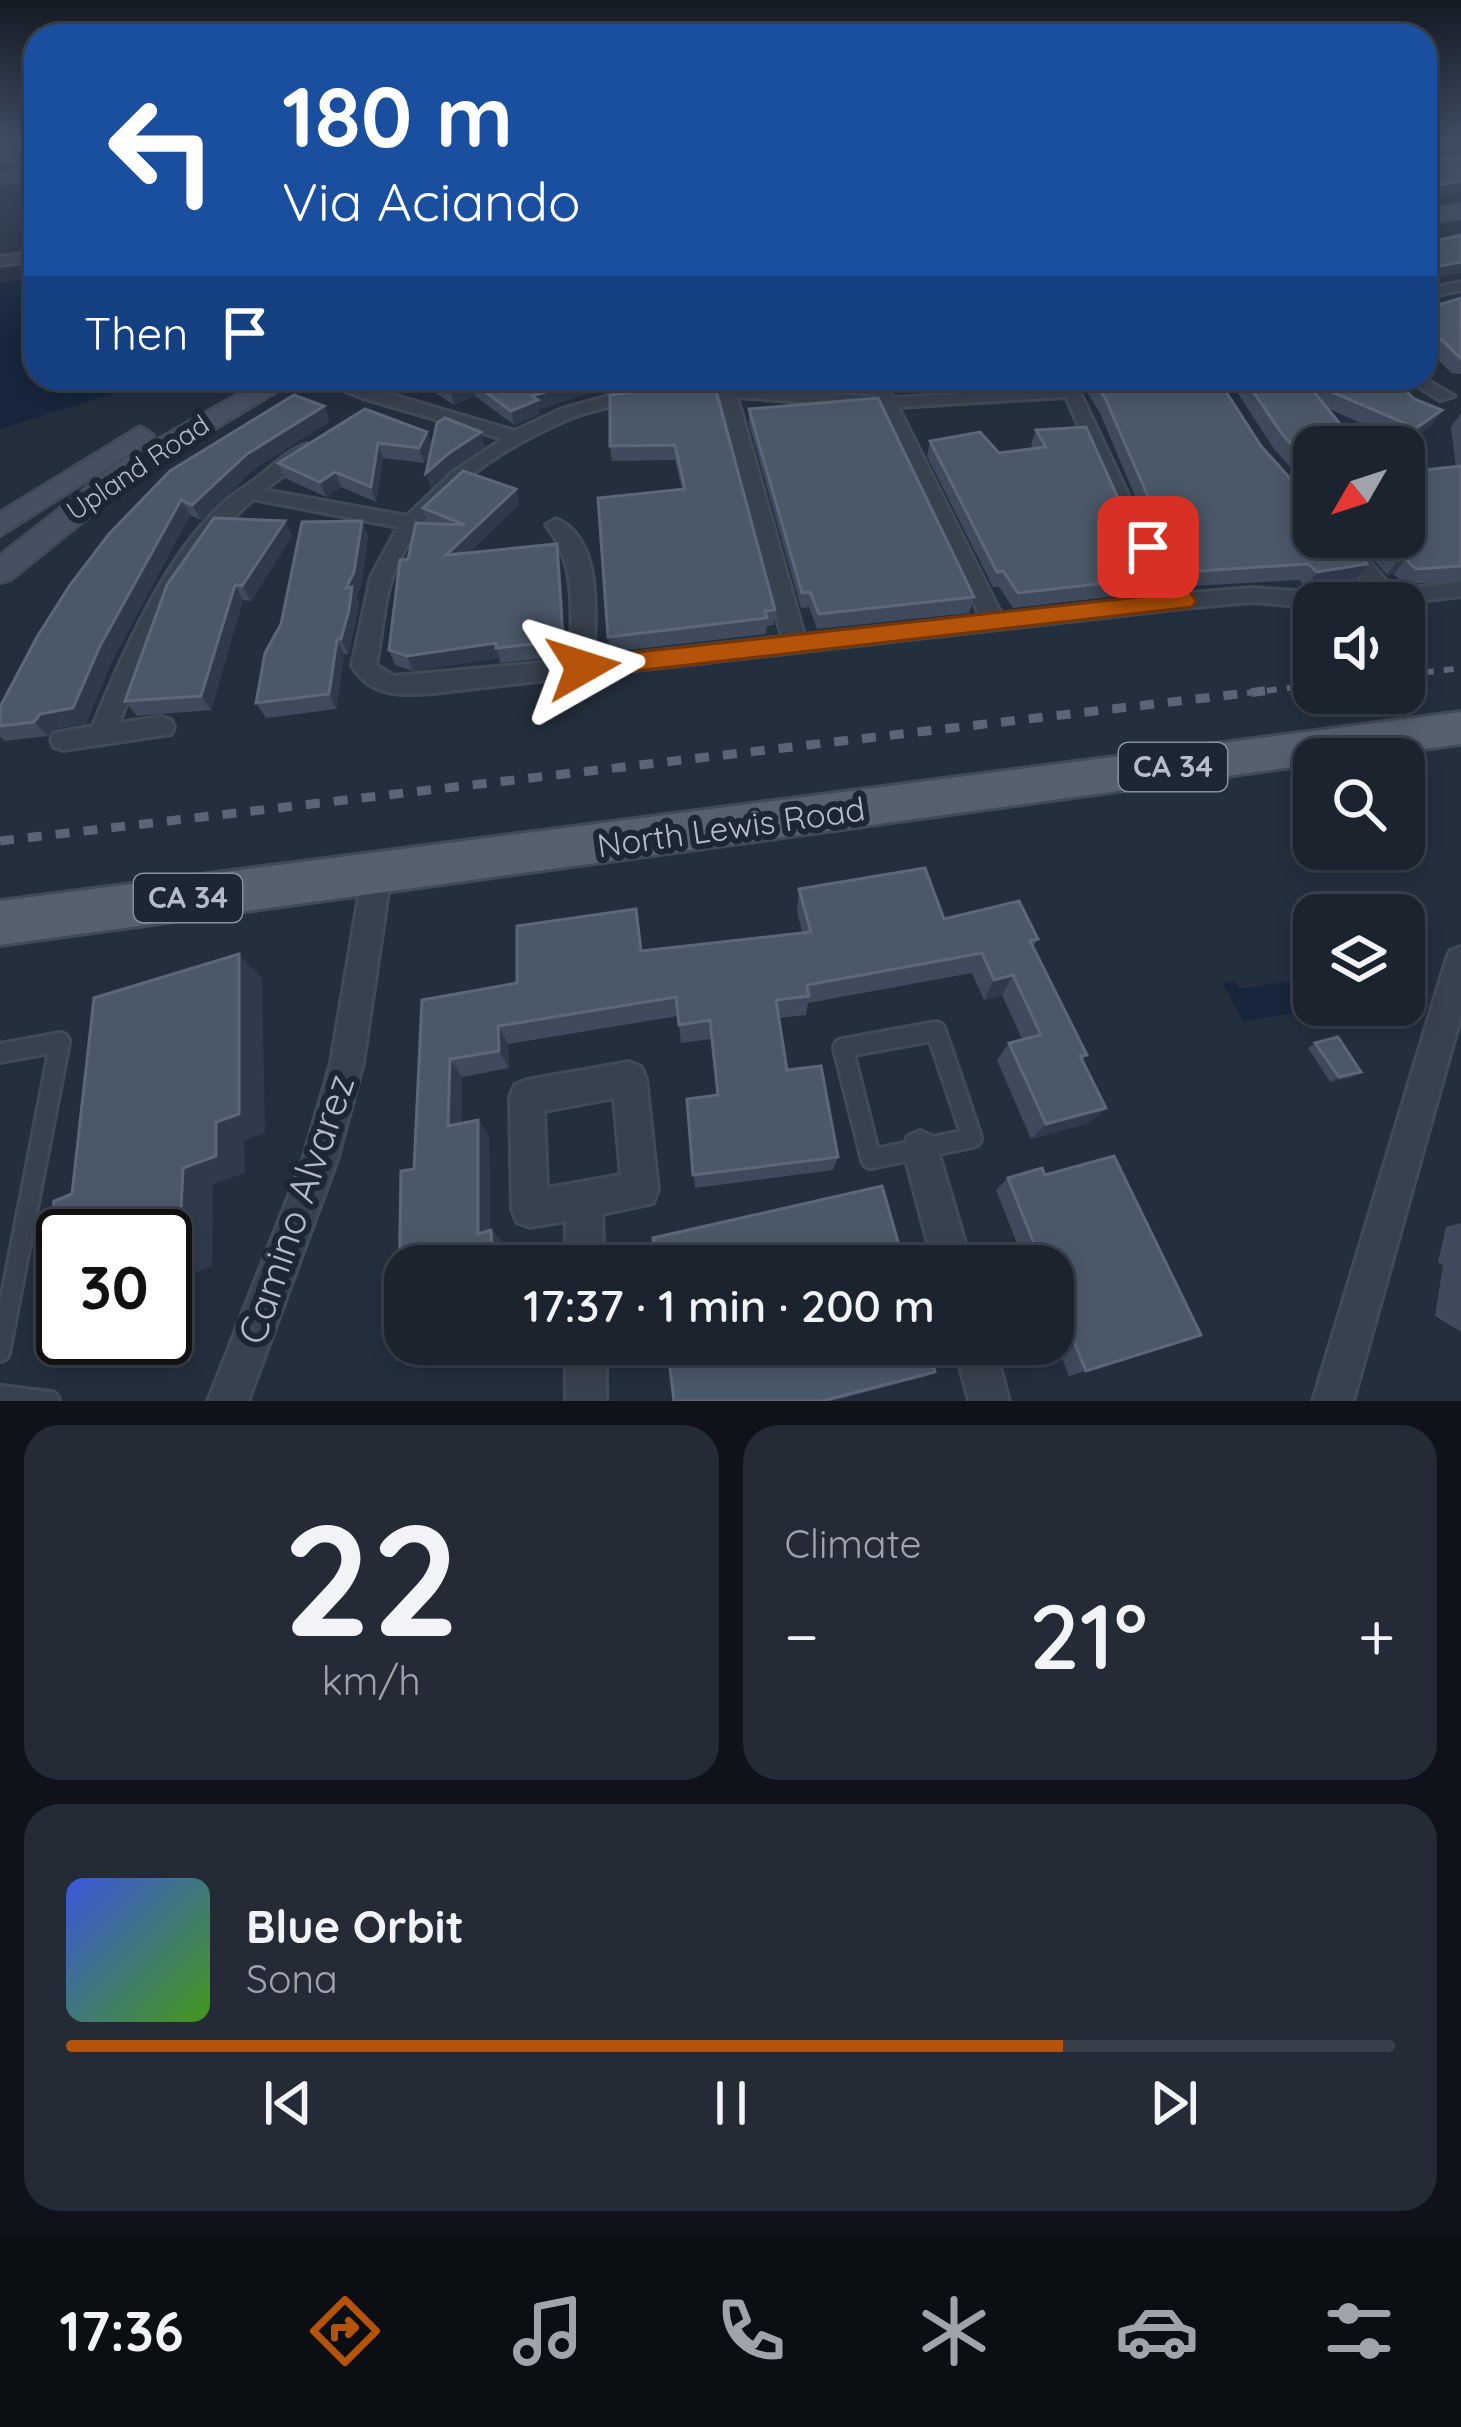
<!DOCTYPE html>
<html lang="en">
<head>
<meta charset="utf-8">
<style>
	:root { --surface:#1b232e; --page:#242b36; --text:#f1f3f6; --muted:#a0a4aa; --line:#39404a; --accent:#b45309 }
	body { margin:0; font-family:Quicksand,sans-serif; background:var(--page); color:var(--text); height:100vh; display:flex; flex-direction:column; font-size:45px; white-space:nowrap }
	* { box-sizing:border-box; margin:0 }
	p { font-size:39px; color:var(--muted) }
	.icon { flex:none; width:66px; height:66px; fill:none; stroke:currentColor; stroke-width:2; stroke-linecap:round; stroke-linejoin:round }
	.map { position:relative; height:1401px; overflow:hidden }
	.sheet { display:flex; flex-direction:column; gap:24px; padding:24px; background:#0f1319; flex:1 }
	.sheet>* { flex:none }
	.hud { position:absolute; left:24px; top:24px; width:1413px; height:366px; border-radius:36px; box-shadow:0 6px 18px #0003,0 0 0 3px var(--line); background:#1a4fa0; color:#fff; overflow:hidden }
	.needle { width:78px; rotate:231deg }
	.buttons { position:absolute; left:1293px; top:426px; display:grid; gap:24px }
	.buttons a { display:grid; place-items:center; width:132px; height:132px; border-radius:24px; background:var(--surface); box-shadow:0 6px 18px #0003,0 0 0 3px var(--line); font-size:60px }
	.speed { position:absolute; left:36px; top:1209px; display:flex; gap:24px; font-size:60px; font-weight:700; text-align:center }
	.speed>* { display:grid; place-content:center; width:156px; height:156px; border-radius:50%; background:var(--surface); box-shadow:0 6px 18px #0003,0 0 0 3px var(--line); line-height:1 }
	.speed .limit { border:6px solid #111; border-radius:18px; background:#fff; color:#111 }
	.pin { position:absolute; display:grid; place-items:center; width:102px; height:102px; color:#fff; margin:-51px; border-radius:24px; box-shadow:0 6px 18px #0006 }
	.me { position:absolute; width:132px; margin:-66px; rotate:84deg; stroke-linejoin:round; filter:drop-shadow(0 0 9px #0008) }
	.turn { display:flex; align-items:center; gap:42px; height:252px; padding:0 60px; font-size:54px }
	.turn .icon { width:156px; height:156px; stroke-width:2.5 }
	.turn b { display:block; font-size:84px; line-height:102px }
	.then { display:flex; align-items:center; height:114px; padding:0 60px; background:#0003; gap:24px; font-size:45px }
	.big { font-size:90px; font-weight:600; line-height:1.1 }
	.sheet .widget { flex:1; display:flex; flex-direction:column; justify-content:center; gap:18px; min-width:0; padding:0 42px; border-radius:36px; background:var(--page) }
	.sheet .dial { align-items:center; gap:0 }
	.dial b { font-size:156px; line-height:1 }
	.song { display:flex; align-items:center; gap:36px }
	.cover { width:144px; height:144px; border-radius:18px; background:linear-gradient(135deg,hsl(230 70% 55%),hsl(100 70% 35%)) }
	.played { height:12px; border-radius:6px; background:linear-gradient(90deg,var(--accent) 75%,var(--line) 75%) }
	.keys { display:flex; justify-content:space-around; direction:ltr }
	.heat { display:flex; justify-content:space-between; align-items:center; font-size:66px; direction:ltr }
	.sheet .tiles { flex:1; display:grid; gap:24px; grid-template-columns:1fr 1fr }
	.widget:last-child { grid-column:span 2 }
	.trip { position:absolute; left:384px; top:1245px; width:690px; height:120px; border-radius:36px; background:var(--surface); box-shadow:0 6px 18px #0003,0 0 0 3px var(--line); font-weight:600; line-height:120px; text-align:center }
	.tab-bar { display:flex; height:192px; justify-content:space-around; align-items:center; background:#0b0e12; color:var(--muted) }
	.tab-bar .icon { width:84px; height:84px }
	.tab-bar .active { color:var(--accent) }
	.tab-bar b { font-size:54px; color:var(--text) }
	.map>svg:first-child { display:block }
	.water { fill:#17263c }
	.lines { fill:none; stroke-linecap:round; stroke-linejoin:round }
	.service-casing { stroke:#414a57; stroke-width:24 }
	.minor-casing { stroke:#414a57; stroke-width:6 }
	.secondary-casing { stroke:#414a57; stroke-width:6 }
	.primary-casing { stroke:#414a57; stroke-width:6 }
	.service { stroke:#38414e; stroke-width:18 }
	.minor { fill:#38414e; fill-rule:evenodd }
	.secondary { fill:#465061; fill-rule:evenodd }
	.primary { fill:#56606e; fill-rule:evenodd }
	.rail-far1 { stroke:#5a6575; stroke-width:6; stroke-dasharray:10 10; stroke-linecap:butt }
	.rail { stroke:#5a6575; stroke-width:9; stroke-dasharray:14 14; stroke-linecap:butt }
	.wall { fill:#3f4b5c }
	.shaded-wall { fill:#2f3b4b }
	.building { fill:#4b5868; stroke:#5c6777; stroke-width:3 }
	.route { fill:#b45309; stroke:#753606; stroke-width:3 }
	.labels { text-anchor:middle; stroke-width:12; stroke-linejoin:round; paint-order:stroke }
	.far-street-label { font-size:27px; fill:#b4bcc9; stroke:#1d2633 }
	.shield { fill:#1d2633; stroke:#878f9c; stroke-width:3 }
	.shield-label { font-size:30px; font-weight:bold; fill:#b4bcc9 }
	.street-label { font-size:33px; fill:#b4bcc9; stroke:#1d2633 }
	.near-street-label { font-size:39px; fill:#b4bcc9; stroke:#1d2633 }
</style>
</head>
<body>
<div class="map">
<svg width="1461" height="1401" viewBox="0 0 1461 1401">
	<rect width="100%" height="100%" fill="#242f3e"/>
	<g class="water">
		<polygon points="36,277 36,378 162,378 0,429 0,283"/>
		<polygon points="1297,980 1315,1010 1243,1021 1222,983 1234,981 1240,989"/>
	</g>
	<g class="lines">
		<defs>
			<g id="service">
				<polygon points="936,1031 972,1138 871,1159 843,1048"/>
				<polyline points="0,1053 60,1042 0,1352"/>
				<polyline points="0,1395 50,1401"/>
			</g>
			<g id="minor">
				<polygon points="36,147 36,153 0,161 0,155"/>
				<polygon points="36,167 36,174 0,183 0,176"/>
				<polygon points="36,252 36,260 0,265 0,257"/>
				<polygon points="1461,282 1461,290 1425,298 1425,290"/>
				<path d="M312,378H335L515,431L562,409L641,387L649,392C628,406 595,408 571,418C502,447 429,494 397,565C383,595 383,632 376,665L394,676L571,660C571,611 578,566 546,525L556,519C604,540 594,615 594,658L782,637L720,395L682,392L680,388L688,383L876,397L867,378H883L893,398L1062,388L1061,378H1073L1140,520L1190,593L1252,588L1353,595L1372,592L1327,537H1348L1394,590L1461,582V596L1404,603H1314V607L1252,602L1184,608L433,693C400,695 371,697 352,666L371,577L398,527L253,499C186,559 150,640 119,723L162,717L171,720L174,727L171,734L63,750L54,747L51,740L54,733L93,726C124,650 177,528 246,486C267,473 283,452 307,444L316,449L313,453L264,490L407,516L453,472L503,439L363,398ZM737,397L881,408L980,616L804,635ZM1066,397L1120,520L1169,595L1001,614L898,407Z"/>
				<polygon points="1404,378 1424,378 1454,396 1440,400"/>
				<polygon points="377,860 387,863 391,872 363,1063 337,1160 248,1401 208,1401 303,1160 331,1063 363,872 367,863"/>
				<polygon points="1461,947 1461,1015 1353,1401 1313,1401 1446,961 1450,951"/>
				<path d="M629,1062L641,1067L646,1079L658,1190L653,1203L602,1214L604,1266H566V1221L530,1227L517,1222L512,1209L510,1097L515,1085L527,1080ZM614,1098L621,1175L547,1188L544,1111Z"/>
				<polygon points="920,1131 932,1136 937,1148 972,1266 934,1266 903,1148 908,1136"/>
				<rect x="566" y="1344" width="40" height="57"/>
				<polygon points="954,1344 994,1344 1009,1401 969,1401"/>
			</g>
			<g id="secondary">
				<polygon points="1461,205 1461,217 1425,223 1425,211"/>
				<polygon points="268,378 298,378 144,471 11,579 0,582 0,556 124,459"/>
				<polygon points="140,427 153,435 149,441 0,535 0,513"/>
			</g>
			<polygon id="primary" points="1461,712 1461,744 1349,759 1314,759 1314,764 0,945 0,901"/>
		</defs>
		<use href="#service" class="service-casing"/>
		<use href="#minor" class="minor-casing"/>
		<use href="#secondary" class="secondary-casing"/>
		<use href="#primary" class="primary-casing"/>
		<use href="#service" class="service"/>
		<use href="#minor" class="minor"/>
		<use href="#secondary" class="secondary"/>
		<use href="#primary" class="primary"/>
		<g class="rail-far1">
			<polyline points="1404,675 1461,668"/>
			<polyline points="1247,693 1314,685"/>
		</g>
		<polyline class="rail" points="0,841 1272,690"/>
	</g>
	<g class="wall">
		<polygon points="1461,298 1461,374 1451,373 1433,354 1425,354 1425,309"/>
		<polygon points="413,378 838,378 836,391 711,383 647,385 590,393 539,409 540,414 514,425 475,396 454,405"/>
		<polygon points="890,378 949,378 947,390 900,393"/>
		<polygon points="1007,378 1059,378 1057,384 1009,385"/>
		<polygon points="1078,378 1217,378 1261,446 1367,564 1356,580 1306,587 1299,580 1191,586 1144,518 1100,413"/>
		<polygon points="1228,378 1394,378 1414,399 1442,410 1432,425 1406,443 1327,408 1314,447 1314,494 1274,449"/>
		<polygon points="676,386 775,610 774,625 767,626 766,634 610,652 608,637 682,489 675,460 612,461 610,446"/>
		<polygon points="324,406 330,421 254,469 201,520 190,515 112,661 86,723 53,729 48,736 5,741 0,737 0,707 109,534"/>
		<polygon points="749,409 974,597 969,613 817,629 809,607 801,608 749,424"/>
		<polygon points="1461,413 1461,581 1404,584 1394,574 1387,575 1354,537 1404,537 1456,467 1451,427"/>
		<polygon points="1036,430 1122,507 1169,576 1161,591 1013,608 999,587 993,587 927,456 930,441 999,453 1034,449 1031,445"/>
		<polygon points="427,432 432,447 424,463 383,458 376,502 341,487 326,497 285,478 278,463"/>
		<polygon points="516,489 519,504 469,553 560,560 566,656 500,663 499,658 413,671 395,665 389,650 408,559 428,523 423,508"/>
		<polygon points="285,521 292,536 251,601 243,600 211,710 137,716 125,701"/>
		<polygon points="368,536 361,587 356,596 359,602 355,625 348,654 344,654 336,709 266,718 256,703"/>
		<polygon points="925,868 944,919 1019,901 1038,939 1033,947 1087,1055 1082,1061 1106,1108 1089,1123 1031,1139 997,1060 1009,1043 1022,1039 1002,995 984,1000 972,973 808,1003 806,1015 778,1018 787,1070 821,1066 838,1157 833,1170 695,1188 687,1099 717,1096 711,1039 681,1043 678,1016 508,1044 509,1068 462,1077 461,1124 478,1120 489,1136 490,1230 502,1241 504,1266 405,1266 405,1344 481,1344 416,1364 398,1359 401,1171 414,1169 422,1000 517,983 517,926 636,909 642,950 802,932 797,911 799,889"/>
		<polygon points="1315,1043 1353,1077 1330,1082 1308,1048"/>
		<polygon points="1114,1156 1201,1335 1069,1376 1053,1335 1053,1266 1026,1266 996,1190 1008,1178 1042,1168 1045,1175"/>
		<polygon points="1461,1223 1461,1332 1435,1316 1443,1265 1438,1262 1446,1227"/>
		<polygon points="935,1372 923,1377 831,1401 674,1401"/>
	</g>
	<g class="shaded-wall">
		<polygon points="1461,141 1460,152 1425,157 1430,146"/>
		<polygon points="1461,181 1461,192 1425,198 1425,187"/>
		<polygon points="1461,262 1461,273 1425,280 1425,269"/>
		<polygon points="646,378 647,385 590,393 539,409 540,414 514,425 511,411 532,396 588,379"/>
		<polygon points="471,381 475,396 454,405 450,390"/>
		<polygon points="324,406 330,421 254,469 201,520 192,505 247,454"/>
		<polygon points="1442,410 1432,425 1406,443 1416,428"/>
		<polygon points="427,432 432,447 424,463 419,448"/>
		<polygon points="481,432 485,447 453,468 431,488 426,473 449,453"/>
		<polygon points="378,443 383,458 376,502 371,487"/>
		<polygon points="335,472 341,487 326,497 320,482"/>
		<polygon points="516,489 519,504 451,570 446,555"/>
		<polygon points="181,500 190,515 112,661 86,723 53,729 48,736 34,722 100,646"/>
		<polygon points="285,521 292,536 251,601 242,586"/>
		<polygon points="362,521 368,536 361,587 356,596 359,602 355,625 348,654 341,639 346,588"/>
		<polygon points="557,544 560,560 566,656 563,641"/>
		<polygon points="1405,559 1394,574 1387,575 1398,560"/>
		<polygon points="1367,564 1356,580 1306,587 1317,572"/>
		<polygon points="235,585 243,600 211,710 201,696"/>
		<polygon points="337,639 344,654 336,709 329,694"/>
		<polygon points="496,643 499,658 413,671 407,656"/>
		<polygon points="239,954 262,978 265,1133 244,1140 245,1173 213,1184 212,1266 186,1276 185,1309 165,1317 165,1259 183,1168 216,1122"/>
		<polygon points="1013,975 1002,995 984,1000 994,980"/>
		<polygon points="498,1026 508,1044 509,1068 499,1051"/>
		<polygon points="450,1059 462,1077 461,1141 448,1126"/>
		<polygon points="1361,1072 1353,1077 1330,1082 1339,1077"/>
		<polygon points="1106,1108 1089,1123 1031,1139 1046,1124"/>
		<polygon points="478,1120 489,1136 490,1245 478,1234"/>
		<polygon points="491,1230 502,1241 504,1266 493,1266"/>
		<polygon points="63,1332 63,1338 110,1338 79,1350 36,1342"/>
		<polygon points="447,1344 481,1344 416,1364 398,1359"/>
	</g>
	<g class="building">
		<polygon points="1425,140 1461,140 1430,146 1427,156 1432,161 1461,155 1461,181 1425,187"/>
		<polygon points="1461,235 1461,262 1425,269 1425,243"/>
		<polygon points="1461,298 1461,359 1442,340 1432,340 1425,333 1425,309"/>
		<polygon points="431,378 591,378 532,396 538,400 511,411 471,381 450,390"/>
		<polygon points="1092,378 1217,378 1261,446 1314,505 1314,537 1344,537 1367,564 1317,572 1308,564 1199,571 1151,503 1105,398"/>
		<polygon points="1244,378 1394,378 1414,399 1442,410 1416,428 1304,380 1359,447 1314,447 1314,469 1282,434"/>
		<polygon points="676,386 715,387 775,610 765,611 767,618 608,637 598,498 685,489 675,445 610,446 610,395"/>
		<polygon points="294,395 324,406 247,454 192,505 181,500 100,646 73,708 40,714 34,722 0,726 0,707 37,637 70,585 109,534 170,471"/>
		<polygon points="878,398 974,597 819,614 810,592 802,593 749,409"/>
		<polygon points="365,409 427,432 419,448 378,443 371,487 335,472 320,482 278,463"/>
		<polygon points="445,418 481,432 449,453 426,473 437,423"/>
		<polygon points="1086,427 1122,507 1169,576 1018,593 1003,571 997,572 930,441 980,432 999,453 1046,447 1036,430"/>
		<polygon points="1461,466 1461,566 1416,569 1405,559 1398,560 1378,537 1404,537 1404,472"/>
		<polygon points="463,471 516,489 446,555 557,544 563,641 496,648 496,643 407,656 389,650 400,560 408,559 416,523 465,525 423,508"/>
		<polygon points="214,518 285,521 242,586 235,585 201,696 125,701 167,585"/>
		<polygon points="362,521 354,572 346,588 352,587 349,610 341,639 337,639 329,694 256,703 265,653 281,624 302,522"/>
		<polygon points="925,868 944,919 1019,901 1038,939 1030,941 1087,1055 1080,1056 1106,1108 1046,1124 1009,1043 1041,1035 1013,975 994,980 982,953 807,985 809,996 776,1000 787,1070 821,1066 838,1157 693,1175 687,1099 718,1095 710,1020 679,1025 676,997 498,1026 499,1051 450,1059 448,1126 478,1120 478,1234 491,1230 493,1266 405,1266 405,1344 447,1344 398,1359 401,1171 414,1169 422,1000 517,983 517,926 636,909 641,951 811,932 799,889"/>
		<polygon points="239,954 239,1114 216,1122 216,1156 183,1168 179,1254 165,1259 165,1236 63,1236 63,1332 36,1342 54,1201 72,1194 94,998"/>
		<polygon points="1338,1037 1361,1072 1339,1077 1315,1043"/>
		<polygon points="1114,1156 1201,1335 1086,1371 1053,1290 1053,1266 1043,1266 1008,1178 1042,1168 1045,1175"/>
		<polygon points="882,1186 905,1266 657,1266 653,1238"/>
		<polygon points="667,1344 927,1344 935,1372 822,1401 674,1401"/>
	</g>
	<linearGradient id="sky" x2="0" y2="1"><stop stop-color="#141a22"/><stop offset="0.42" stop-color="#3f4d63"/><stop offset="1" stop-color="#3f4d63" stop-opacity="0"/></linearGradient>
	<rect width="1461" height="336" fill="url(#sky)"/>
	<polygon class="route" points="1148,540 1156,542 1192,595 1196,601 1192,607 583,677 569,667 583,658 1167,594 1137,547"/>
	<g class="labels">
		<g class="far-street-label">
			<text transform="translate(138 468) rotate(-34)" y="9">Upland Road</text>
		</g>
		<g class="shield">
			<rect x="1119" y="743" width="108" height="48" rx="9"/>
			<rect x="134" y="874" width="108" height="48" rx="9"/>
		</g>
		<g class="shield-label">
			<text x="1173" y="777">CA 34</text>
			<text x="188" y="908">CA 34</text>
		</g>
		<g class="street-label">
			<text transform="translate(731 827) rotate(-8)" y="12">North Lewis Road</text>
		</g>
		<g class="near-street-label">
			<text transform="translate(296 1209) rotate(-71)" y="14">Camino Alvarez</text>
		</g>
	</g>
</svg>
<div class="buttons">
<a><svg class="needle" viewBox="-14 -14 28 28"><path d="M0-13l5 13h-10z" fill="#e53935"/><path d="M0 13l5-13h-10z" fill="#a0a4aa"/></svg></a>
<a><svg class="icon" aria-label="sound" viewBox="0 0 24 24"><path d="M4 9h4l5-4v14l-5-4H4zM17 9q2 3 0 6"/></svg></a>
<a><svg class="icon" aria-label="search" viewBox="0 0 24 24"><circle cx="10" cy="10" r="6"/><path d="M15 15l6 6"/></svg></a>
<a><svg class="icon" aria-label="layers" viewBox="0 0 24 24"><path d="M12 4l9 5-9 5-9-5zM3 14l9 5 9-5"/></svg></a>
</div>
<div class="speed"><div class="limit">30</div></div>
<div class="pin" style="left:1148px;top:547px;background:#d93025"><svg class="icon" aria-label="arrive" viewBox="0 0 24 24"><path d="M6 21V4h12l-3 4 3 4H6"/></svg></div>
<svg class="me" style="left:583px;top:667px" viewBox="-20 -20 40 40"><path d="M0-17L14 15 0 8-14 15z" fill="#b45309" stroke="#fff" stroke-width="4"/></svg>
<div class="trip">17:37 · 1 min · 200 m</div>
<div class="hud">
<div class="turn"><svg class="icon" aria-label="left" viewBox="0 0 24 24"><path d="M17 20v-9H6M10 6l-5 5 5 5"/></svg><div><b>180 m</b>Via Aciando</div></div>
<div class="then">Then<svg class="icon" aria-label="arrive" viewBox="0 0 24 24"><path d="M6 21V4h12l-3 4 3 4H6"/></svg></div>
</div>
</div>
<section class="sheet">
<div class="tiles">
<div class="widget dial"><b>22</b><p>km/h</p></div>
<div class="widget"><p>Climate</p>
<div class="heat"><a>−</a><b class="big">21°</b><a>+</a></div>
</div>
<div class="widget">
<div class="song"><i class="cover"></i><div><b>Blue Orbit</b><p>Sona</p></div></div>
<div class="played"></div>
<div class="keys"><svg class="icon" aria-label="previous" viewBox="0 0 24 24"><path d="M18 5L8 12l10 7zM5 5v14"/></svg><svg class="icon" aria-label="pause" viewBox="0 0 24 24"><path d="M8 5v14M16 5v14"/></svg><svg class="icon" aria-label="next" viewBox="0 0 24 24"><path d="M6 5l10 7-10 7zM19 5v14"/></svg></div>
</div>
</div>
</section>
<nav class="tab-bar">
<b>17:36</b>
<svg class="icon active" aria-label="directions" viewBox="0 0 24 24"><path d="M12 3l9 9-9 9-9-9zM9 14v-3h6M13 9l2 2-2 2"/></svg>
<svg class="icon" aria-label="music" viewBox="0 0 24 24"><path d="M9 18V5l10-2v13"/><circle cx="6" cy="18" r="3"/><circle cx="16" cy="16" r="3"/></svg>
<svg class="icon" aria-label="phone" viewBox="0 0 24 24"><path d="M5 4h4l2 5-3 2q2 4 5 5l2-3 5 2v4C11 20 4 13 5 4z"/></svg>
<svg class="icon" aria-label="climate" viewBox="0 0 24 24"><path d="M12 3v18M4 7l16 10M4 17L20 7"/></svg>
<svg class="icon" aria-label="car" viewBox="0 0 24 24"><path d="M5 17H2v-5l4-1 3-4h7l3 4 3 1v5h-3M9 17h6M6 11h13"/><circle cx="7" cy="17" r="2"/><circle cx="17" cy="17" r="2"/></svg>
<svg class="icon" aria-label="filters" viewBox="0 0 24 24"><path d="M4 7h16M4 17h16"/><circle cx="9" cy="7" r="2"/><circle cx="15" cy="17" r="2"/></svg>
</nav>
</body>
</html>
